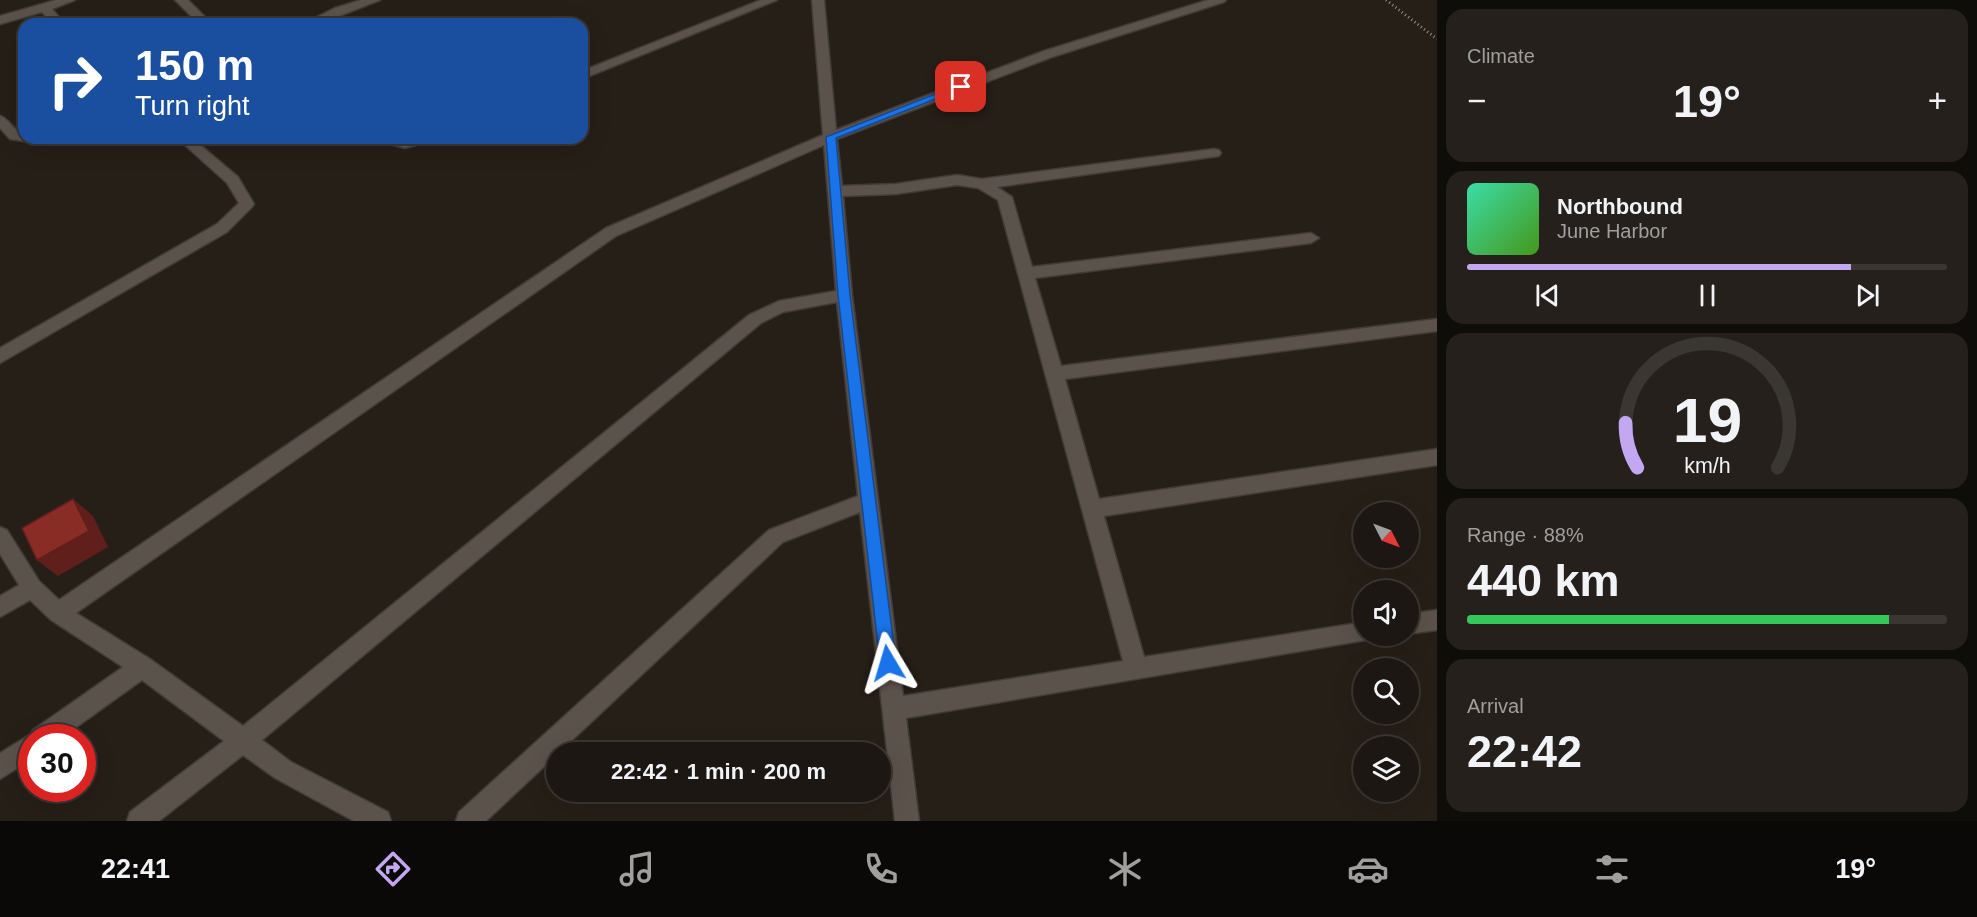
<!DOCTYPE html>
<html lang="en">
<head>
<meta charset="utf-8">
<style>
	:root { --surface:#1c1712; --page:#25201b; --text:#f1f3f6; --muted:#a09f9f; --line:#3a3632; --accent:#c4a7f1 }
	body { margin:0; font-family:Arial,sans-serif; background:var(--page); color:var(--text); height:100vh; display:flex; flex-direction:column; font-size:22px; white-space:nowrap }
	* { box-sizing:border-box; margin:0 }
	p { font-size:20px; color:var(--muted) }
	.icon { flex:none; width:33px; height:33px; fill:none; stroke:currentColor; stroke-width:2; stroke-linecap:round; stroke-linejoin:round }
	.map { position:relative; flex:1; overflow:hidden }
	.drawer { display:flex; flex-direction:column; gap:9px; padding:9px; background:#0f0d0a; width:540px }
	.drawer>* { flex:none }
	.guide { position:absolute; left:18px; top:18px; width:570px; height:126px; border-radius:18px; box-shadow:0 6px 24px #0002,0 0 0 2px var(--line); background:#1a4fa0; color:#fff; overflow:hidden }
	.needle { width:39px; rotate:132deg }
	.controls { position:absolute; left:1353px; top:502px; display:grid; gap:12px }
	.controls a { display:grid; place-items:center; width:66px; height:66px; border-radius:50%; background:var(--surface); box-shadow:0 6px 24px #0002,0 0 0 2px var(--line); font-size:30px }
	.speed { position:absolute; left:18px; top:724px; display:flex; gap:12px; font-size:30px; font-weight:700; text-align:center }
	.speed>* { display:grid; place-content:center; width:78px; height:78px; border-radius:50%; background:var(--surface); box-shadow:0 6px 24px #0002,0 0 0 2px var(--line); line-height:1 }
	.speed .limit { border:9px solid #d22; background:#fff; color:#111 }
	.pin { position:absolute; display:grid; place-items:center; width:51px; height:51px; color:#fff; margin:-26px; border-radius:12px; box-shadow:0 3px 9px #0006 }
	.me { position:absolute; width:66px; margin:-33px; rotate:353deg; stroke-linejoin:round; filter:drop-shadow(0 0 4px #0008) }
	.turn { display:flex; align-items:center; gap:21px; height:126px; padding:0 18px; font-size:27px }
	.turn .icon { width:78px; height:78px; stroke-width:2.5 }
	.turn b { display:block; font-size:42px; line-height:51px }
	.big { font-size:45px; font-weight:600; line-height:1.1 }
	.drawer .widget { flex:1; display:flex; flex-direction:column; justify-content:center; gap:9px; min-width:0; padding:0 21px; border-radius:18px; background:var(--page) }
	.drawer .dial { align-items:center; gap:0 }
	.dial svg { height:156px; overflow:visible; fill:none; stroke:var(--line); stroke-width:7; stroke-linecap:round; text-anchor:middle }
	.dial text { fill:var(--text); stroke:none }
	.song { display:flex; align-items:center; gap:18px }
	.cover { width:72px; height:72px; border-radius:9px; background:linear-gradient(135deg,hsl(160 70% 55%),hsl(100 70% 35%)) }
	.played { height:6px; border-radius:3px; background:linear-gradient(90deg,var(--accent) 80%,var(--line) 80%) }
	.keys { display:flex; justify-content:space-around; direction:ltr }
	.heat { display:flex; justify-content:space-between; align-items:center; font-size:33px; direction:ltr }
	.charge { height:9px; border-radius:4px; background:linear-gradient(90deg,#34c759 88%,var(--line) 0) }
	.trip { position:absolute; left:546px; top:742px; width:345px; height:60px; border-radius:30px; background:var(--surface); box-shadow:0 6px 24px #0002,0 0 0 2px var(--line); font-weight:600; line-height:60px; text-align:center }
	.tabs { display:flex; height:96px; justify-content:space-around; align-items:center; background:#0b0907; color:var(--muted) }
	.tabs .icon { width:42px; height:42px }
	.tabs .current { color:var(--accent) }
	.tabs b { font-size:27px; color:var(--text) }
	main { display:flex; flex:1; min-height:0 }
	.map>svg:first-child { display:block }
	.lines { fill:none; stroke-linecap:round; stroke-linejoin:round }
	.street-casing { stroke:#413b37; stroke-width:3 }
	.path { stroke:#948e89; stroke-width:3; stroke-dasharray:1 3; stroke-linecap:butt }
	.street { fill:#5b524b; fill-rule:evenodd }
	.shaded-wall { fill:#611f1b }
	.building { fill:#8a2c26; stroke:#611f1b; stroke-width:1.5 }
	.route { fill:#1a73e8; stroke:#114b97; stroke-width:1.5 }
</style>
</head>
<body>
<main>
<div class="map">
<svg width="1437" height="821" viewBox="0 0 1437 821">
	<rect width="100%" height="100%" fill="#261f18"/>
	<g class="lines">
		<defs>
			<g id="street">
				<polygon points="56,0 75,0 52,9 65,24 53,24 42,12 0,24 0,16"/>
				<polygon points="175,0 188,0 212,24 199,24"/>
				<polygon points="361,0 380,0 319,24 303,24 335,8"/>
				<polygon points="761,0 777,0 582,79 582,71"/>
				<path d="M812,0H824L836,130L1044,51L1208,0H1226L1224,2L1052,57L837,139L842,186L896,184L957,175L982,179L1214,149L1219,150L1221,153L1219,156L997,187L1012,197L1032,267L1311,233L1319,238L1311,243L1035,278L1061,366L1437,319V331L1065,379L1099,499L1437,449V465L1104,516L1144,657L1364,622V636H1373L1372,639L906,718L919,821H895L860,512L783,542L486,821H456L459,812L769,530L858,496L837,302L783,312L761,323L262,740L291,762L388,812L391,821H354L275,778L243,755L159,821H127L130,812L224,741L142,680L61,738H32V759L0,779V753L31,734L33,730L123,667L51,620L30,600L0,617V596L19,585L0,554V527L7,530L39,581L59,600L606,228L823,135ZM824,145L836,291L779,301L749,315L243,726L150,659L76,613L616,236ZM957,185L978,188L998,200L1123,661L903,696L852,295L843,196L896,194Z"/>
				<path d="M0,116C10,119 13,132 24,133V138H36L29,142L10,139L0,128Z"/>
				<polygon points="177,138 192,138 238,177 254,204 252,207 227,232 0,363 0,348 217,224 239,203 227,183"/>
				<polygon points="377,138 432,138 430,141 405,148 379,141"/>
				<polygon points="1437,610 1437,630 1408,634 1408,614"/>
			</g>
		</defs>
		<use href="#street" class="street-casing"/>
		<polyline class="path" points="1386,0 1437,39"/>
		<use href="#street" class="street"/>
	</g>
	<polygon class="shaded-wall" points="73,499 93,516 108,547 58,576 37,560"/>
	<polygon class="building" points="73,499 89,531 37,560 22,528"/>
	<polygon class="route" points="958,85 966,87 836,138 850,295 896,663 894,668 888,671 882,668 880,663 838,295 826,137"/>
</svg>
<div class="controls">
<a><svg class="needle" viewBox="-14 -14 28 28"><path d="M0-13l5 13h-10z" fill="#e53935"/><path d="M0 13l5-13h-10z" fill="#a09f9f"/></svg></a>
<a><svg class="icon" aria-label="sound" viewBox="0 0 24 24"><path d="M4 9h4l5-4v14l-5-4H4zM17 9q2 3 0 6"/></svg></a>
<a><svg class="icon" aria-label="search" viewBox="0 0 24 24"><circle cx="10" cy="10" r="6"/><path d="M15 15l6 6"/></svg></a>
<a><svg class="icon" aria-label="layers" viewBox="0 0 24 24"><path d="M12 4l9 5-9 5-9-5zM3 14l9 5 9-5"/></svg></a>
</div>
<div class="speed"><div class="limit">30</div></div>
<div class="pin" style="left:961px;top:87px;background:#d93025"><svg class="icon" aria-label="arrive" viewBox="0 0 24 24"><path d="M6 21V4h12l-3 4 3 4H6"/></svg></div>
<svg class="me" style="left:888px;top:663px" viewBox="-20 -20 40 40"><path d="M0-17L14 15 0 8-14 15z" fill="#1a73e8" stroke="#fff" stroke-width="4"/></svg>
<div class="trip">22:42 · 1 min · 200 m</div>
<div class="guide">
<div class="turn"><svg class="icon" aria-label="right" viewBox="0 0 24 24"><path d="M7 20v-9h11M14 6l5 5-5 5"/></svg><div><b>150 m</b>Turn right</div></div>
</div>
</div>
<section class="drawer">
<div class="widget"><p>Climate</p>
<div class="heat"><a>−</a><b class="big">19°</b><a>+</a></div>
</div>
<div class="widget">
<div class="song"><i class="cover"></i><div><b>Northbound</b><p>June Harbor</p></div></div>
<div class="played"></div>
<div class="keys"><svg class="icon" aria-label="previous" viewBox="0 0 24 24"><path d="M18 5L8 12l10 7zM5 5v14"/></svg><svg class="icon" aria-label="pause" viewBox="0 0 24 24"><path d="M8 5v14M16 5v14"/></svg><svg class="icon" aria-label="next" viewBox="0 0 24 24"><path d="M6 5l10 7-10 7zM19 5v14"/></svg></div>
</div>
<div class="widget dial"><svg viewBox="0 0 100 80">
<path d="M14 69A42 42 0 1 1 86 69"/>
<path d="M14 69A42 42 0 0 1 8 46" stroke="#c4a7f1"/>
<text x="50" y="56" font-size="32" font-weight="700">19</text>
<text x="50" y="72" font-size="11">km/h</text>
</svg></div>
<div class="widget"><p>Range · 88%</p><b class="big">440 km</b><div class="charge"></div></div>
<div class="widget"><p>Arrival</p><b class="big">22:42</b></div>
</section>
</main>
<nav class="tabs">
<b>22:41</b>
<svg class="icon current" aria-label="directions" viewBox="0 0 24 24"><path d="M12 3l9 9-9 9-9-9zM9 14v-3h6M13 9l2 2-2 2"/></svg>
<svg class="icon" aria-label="music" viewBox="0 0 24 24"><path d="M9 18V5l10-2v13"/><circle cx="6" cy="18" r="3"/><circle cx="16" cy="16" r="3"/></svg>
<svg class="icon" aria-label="phone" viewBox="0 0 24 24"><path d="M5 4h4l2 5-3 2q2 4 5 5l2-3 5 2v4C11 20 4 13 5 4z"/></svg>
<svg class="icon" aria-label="climate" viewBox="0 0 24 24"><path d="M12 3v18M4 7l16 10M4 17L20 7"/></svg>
<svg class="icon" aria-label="car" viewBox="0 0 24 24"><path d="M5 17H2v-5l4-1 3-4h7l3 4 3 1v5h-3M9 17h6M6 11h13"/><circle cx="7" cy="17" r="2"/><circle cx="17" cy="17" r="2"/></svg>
<svg class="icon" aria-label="filters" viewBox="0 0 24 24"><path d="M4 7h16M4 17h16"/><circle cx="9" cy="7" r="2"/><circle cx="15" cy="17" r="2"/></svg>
<b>19°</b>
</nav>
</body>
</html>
